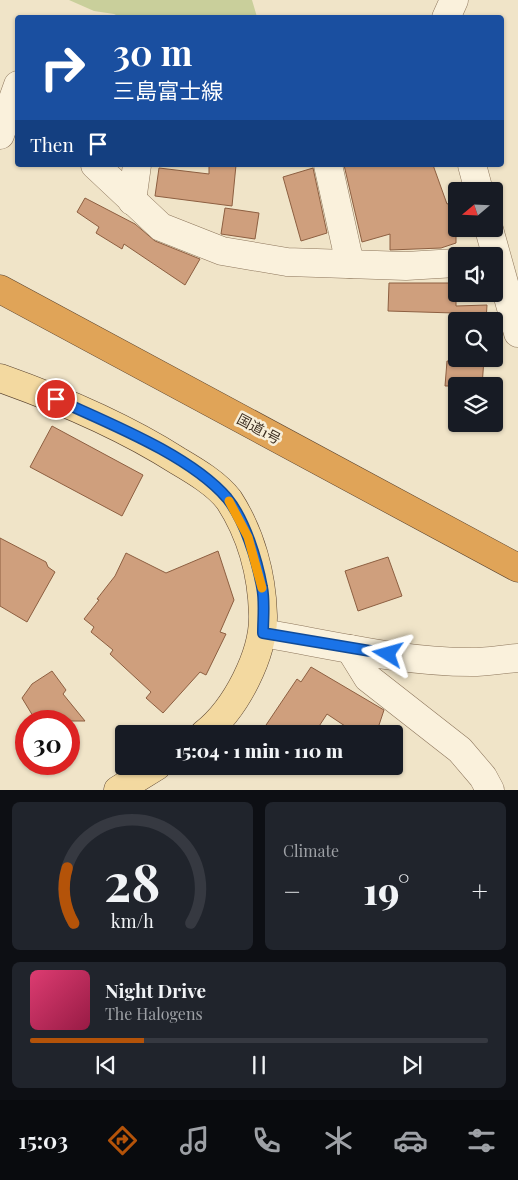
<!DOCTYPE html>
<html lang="en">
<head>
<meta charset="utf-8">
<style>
	:root { --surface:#171b24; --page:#20242c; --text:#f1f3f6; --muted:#9ea1a6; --line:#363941; --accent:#b45309 }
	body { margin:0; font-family:"Playfair Display","Noto Sans JP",serif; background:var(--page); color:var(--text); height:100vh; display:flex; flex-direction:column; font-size:19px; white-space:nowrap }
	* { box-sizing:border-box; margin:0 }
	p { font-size:16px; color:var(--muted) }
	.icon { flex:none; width:28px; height:28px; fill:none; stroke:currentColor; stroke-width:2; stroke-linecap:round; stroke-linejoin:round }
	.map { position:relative; height:790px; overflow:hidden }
	.drawer { display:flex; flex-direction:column; gap:12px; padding:12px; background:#0d0f14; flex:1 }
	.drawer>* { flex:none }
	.top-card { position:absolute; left:15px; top:15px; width:489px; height:152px; border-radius:5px; box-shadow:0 1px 4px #0004; background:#1a4fa0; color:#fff; overflow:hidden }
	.needle { width:32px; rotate:251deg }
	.fabs { position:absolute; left:448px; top:182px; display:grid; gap:10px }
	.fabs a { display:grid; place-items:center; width:55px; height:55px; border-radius:5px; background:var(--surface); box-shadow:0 1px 4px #0004; font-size:25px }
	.speed { position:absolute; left:15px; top:710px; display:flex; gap:10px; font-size:25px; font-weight:700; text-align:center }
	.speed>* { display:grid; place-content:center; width:65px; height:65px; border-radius:50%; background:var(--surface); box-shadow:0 1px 4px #0004; line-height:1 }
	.speed .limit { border:8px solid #d22; background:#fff; color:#111 }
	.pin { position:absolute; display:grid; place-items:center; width:42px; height:42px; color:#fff; margin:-21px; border:2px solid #fff; border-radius:50%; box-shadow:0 1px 5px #0007 }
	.me { position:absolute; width:55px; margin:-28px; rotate:278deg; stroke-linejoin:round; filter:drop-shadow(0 0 4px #0008) }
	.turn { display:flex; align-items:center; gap:18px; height:105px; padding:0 15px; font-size:22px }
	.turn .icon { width:65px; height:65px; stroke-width:2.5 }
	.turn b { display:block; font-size:35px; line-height:42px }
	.then { display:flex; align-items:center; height:48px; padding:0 15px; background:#0003; gap:10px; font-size:19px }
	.big { font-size:38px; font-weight:800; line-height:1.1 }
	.drawer .widget { flex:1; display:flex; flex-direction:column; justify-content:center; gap:8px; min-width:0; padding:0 18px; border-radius:8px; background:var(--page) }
	.drawer .dial { align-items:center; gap:0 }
	.dial svg { height:130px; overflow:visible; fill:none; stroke:var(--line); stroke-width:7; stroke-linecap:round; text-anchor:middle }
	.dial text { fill:var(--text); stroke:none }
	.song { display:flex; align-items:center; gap:15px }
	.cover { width:60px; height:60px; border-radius:8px; background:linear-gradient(135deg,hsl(340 70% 55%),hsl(340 70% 35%)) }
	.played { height:5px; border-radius:2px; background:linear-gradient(90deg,var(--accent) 25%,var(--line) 25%) }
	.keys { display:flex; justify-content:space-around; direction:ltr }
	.heat { display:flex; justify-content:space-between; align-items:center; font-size:28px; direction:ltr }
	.drawer .tiles { flex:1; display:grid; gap:12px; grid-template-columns:1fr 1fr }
	.widget:last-child { grid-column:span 2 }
	.trip { position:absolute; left:115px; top:725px; width:288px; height:50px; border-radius:5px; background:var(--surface); box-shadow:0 1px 4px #0004; font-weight:800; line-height:50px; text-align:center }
	.tabs { display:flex; height:80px; justify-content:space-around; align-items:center; background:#090b0e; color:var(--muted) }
	.tabs .icon { width:35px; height:35px }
	.tabs .active { color:var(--accent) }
	.tabs b { font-size:22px; color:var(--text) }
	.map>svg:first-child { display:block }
	.green { fill:#c9cf9b }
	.building { fill:#cf9f7d; stroke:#8d5f41 }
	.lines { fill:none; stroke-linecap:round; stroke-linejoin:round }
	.street-casing { stroke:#8d765c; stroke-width:29 }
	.primary-casing { stroke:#5b4430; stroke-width:29 }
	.highway-casing { stroke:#5b4430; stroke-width:29 }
	.street { stroke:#faf1dc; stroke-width:28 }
	.primary { stroke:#f3d9a0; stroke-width:28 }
	.highway { stroke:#e0a458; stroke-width:28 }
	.route-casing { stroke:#114b97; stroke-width:12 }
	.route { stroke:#1a73e8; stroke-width:9 }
	.slow { stroke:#f59e0b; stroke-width:9 }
	.labels { text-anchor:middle; stroke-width:5; stroke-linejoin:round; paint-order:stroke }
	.street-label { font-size:14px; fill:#3d2e20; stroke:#f7eed8 }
</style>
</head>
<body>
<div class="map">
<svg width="518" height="790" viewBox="0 0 518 790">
	<rect width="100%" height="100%" fill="#f0e4c8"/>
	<polygon class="green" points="69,0 252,0 257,17 120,17 114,14 94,11"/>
	<g class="building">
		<polygon points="209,165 236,165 232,206 155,196 159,168 209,174"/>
		<polygon points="344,165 433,165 447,204 456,201 456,243 441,248 390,250 390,234 362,242"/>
		<polygon points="313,168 327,233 301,241 283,177"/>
		<polygon points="85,198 135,224 155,241 200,259 185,285 124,244 122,249 96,233 99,227 77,212"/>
		<polygon points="225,208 259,213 255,239 221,234"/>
		<polygon points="389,283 456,283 456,306 487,305 486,321 456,321 456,359 484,359 482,386 445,386 447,361 450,361 454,313 388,311"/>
		<polygon points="52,426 143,475 122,516 30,467"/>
		<polygon points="0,538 46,562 48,567 55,572 27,622 0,606"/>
		<polygon points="218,551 234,600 220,632 226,634 206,675 200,672 163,713 146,698 151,692 110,654 113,650 91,632 94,627 84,619 99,600 97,599 115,576 126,553 166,573"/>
		<polygon points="388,557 402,596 358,611 345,571"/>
		<polygon points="311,667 384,710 376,734 357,734 327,714 314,734 260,734 297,679 301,682"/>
		<polygon points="52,671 66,690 63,694 85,721 36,721 22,698 32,684"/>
	</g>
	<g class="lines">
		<defs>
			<g id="street">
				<polyline points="446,18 454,0"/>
				<polyline points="0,135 18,85"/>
				<polyline points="95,165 161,227 222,251 287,262 406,266 456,263"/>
				<polyline points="328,165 350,264"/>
				<polyline points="472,165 479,191"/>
				<polyline points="132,201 137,165"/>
				<polyline points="489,229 518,333"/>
				<path d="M263,633C332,645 402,662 472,662C487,662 503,659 518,658"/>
				<polyline points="350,649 368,678 460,750 483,777 490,790"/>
			</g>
			<g id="primary">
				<path d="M0,378C62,400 123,426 178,461C195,471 217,484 229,500C251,534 262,575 263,615C264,654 236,709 204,734"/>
				<polyline points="118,790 157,766"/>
			</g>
			<polyline id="highway" points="0,289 518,568"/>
		</defs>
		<use href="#street" class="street-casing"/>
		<use href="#primary" class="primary-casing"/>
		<use href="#highway" class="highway-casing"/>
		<use href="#street" class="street"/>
		<use href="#primary" class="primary"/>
		<use href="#highway" class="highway"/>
	</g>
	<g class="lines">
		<defs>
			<path id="route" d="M56,399C108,423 190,455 227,498C245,520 257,560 262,587C265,601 263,618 263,633L388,654"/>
		</defs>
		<use href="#route" class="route-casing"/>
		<use href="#route" class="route"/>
		<polyline class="slow" points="229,501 248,537 262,588"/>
	</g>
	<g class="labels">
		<g class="street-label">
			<text transform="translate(259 429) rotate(28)" y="5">国道1号</text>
		</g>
	</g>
</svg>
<div class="fabs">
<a><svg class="needle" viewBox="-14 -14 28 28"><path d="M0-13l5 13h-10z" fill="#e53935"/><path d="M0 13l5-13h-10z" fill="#9ea1a6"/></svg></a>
<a><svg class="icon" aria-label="sound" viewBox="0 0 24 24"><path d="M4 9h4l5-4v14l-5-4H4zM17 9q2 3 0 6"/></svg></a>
<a><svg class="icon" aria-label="search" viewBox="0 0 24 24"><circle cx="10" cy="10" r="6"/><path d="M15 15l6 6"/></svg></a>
<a><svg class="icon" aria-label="layers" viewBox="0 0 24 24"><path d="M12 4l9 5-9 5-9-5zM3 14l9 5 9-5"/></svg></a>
</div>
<div class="speed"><div class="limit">30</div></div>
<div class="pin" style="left:56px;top:399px;background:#d93025"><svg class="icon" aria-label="arrive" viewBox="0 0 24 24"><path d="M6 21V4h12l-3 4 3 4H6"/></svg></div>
<svg class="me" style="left:388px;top:654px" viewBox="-20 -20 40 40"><path d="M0-17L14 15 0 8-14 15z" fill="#1a73e8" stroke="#fff" stroke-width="4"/></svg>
<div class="trip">15:04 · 1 min · 110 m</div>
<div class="top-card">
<div class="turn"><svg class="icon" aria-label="right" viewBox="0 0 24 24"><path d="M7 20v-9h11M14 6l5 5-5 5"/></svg><div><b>30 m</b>三島富士線</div></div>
<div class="then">Then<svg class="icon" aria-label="arrive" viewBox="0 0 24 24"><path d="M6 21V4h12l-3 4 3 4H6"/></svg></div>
</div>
</div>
<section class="drawer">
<div class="tiles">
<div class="widget dial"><svg viewBox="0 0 100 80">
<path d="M14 69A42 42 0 1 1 86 69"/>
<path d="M14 69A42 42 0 0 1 10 35" stroke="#b45309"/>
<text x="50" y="56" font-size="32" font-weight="700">28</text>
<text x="50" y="72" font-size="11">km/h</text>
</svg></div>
<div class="widget"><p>Climate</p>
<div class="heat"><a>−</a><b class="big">19°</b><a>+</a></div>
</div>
<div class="widget">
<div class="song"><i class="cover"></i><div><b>Night Drive</b><p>The Halogens</p></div></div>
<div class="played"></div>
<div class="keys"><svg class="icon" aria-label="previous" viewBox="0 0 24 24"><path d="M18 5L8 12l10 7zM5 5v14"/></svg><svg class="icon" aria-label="pause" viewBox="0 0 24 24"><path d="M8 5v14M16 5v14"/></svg><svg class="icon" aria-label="next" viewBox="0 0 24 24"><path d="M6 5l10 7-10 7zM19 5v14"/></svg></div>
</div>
</div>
</section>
<nav class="tabs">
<b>15:03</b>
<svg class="icon active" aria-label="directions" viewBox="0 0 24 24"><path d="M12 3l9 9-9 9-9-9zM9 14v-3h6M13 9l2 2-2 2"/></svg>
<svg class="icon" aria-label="music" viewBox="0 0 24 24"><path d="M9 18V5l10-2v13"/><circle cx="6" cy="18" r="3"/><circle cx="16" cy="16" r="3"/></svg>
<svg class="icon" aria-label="phone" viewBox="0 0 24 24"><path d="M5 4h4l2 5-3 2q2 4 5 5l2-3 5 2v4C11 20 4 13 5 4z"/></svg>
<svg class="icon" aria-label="climate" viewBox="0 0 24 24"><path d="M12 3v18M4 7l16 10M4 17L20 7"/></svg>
<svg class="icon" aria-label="car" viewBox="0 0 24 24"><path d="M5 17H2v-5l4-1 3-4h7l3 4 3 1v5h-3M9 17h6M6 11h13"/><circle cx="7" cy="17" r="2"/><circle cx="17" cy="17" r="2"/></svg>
<svg class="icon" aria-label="filters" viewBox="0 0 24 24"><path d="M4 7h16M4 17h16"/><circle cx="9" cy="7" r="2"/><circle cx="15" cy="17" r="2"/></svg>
</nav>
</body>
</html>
